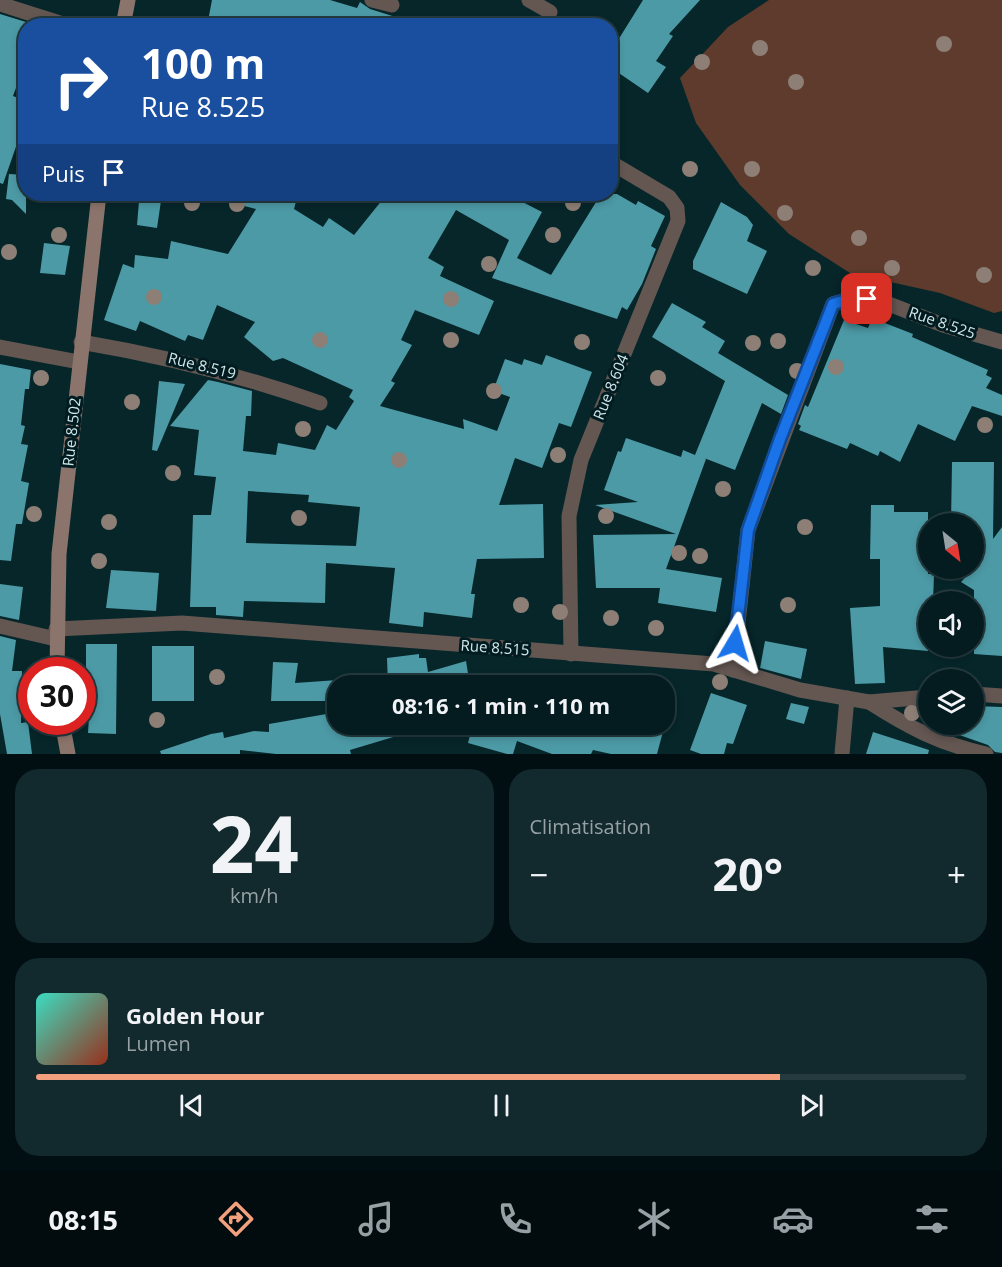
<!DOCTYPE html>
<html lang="fr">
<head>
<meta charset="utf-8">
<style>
	:root { --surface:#041c20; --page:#12292d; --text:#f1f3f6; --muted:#97a1a5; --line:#253a3e; --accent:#f2a07e }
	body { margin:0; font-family:"Open Sans",sans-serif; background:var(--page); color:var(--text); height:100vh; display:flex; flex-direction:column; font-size:22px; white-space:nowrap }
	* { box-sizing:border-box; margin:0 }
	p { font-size:20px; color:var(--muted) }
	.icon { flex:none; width:33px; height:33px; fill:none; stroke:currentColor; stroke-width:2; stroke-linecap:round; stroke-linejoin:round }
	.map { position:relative; height:754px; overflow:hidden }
	.details { display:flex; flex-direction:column; gap:15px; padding:15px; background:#020f12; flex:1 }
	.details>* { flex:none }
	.banner { position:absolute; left:18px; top:18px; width:600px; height:183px; border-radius:24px; box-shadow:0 3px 9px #0003,0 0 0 2px var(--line); background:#1a4fa0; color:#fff; overflow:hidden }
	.needle { width:39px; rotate:150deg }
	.tools { position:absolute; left:918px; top:513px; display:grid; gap:12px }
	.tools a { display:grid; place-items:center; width:66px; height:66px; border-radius:50%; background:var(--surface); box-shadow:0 3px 9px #0003,0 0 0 2px var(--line); font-size:30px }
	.speed { position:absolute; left:18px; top:657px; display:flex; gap:12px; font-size:30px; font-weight:700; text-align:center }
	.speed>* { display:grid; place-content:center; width:78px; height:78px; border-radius:50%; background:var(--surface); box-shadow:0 3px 9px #0003,0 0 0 2px var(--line); line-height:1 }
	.speed .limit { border:9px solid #d22; background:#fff; color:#111 }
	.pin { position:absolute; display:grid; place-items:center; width:51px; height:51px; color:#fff; margin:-26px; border-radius:12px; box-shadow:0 3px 9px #0006 }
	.me { position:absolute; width:66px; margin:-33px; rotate:7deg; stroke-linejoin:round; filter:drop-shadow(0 0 4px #0008) }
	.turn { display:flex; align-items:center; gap:21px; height:126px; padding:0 24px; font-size:27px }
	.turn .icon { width:78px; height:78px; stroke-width:2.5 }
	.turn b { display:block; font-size:42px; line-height:51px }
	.then { display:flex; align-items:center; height:57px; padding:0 24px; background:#0003; gap:12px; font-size:22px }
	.big { font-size:45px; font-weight:700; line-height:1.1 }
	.details .tile { flex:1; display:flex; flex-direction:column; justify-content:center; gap:9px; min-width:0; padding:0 21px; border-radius:24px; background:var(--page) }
	.details .dial { align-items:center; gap:0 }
	.dial b { font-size:78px; line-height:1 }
	.song { display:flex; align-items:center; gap:18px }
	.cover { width:72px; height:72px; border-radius:9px; background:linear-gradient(135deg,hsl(170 70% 55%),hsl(10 70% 35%)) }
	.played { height:6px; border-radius:3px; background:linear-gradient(90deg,var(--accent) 80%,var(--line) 80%) }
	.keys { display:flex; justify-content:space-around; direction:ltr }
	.heat { display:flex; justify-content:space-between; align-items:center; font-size:33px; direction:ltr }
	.details .tiles { flex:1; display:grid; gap:15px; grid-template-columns:1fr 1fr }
	.tile:last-child { grid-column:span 2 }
	.trip { position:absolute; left:327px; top:675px; width:348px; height:60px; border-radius:24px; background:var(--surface); box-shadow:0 3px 9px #0003,0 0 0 2px var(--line); font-weight:700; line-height:60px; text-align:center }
	.menu { display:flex; height:96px; justify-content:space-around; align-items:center; background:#020b0d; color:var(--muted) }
	.menu .icon { width:42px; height:42px }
	.menu .selected { color:var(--accent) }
	.menu b { font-size:27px; color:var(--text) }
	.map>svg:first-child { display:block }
	.green { fill:#5e3b2d }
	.building { fill:#4c9aa6; fill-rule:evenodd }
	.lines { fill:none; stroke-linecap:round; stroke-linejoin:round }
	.street { stroke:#645651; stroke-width:15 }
	.secondary { stroke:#8b746b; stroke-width:15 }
	.tree { fill:#8d7f75 }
	.route-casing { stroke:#114b97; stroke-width:15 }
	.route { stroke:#1a73e8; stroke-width:10 }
	.labels { text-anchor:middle; stroke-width:6; stroke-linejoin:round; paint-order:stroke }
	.street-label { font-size:15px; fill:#d0e6e9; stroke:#001c21 }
</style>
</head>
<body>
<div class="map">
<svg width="1002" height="754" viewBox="0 0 1002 754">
	<rect width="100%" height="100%" fill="#06262a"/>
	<polygon class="green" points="769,0 1002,0 1002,311 994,313 940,293 850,273 789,234 740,185 696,123 680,78 728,27"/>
	<g class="building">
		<polygon points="212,0 330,0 357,8 360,2 370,9 418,24 207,26"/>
		<polygon points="643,0 700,0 669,34 673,36 656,61 666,67 648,93 610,67 610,53"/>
		<polygon points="0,14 26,22 26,61 13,96 26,101 26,118 3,184 0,183"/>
		<polygon points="9,174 26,175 26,214 12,200 6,199"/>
		<polygon points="142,194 162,194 157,228 137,225 139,201 142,201"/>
		<path d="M222,194H298L294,209L323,227L329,218L354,235L387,194H507L542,212L517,258L551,275L601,194H617L636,205L638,201L665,216L651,246L656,249L642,284L627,310L622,307L617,319L492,278L509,240L456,210L428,258L444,267L440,276L494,301L479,335L415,310L401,340L412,345L391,381L395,383L380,406L464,429L463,419L497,431L510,397L493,391L505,359L522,365L524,359L542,365L546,355L592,372L571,427L559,423L542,468L515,458L499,505L543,504L544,558L477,559L471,594H475L472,618L424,612L423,627L389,623L395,568L326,563L325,603L244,601L243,617L216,615V607H190L193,515H211L216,477L194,475L199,430L170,426L208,380L218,382L252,391L251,416H246L243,451L276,455L278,443L315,450L327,425L336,430L354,401L349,397L353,390L283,358L273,361L244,337L255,322L217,305L203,340L188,335L185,341L140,321L136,331L104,320L123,264L134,268L135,255L168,259L171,241L228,254L256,209L221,200ZM248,491L309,495L308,502L360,507L356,546L246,543Z"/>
		<polygon points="721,202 747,217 753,225 747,241 767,251 747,294 693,269 693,261"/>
		<polygon points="44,243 70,246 65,275 40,273"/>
		<polygon points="672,303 706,322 702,327 725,341 718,353 788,395 781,414 762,403 735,470 704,458 706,459 666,569 722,578 716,612 658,603 660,588 596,588 593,535 676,534 595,505 638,502 604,490 618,451 621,452 626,438 681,457 683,450 695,455 725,381 652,337"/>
		<polygon points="872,318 913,334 912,337 988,370 986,375 992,378 986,388 1002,395 1002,416 972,406 955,441 918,424 900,462 880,451 878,456 850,443 847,449 799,430 801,426 798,424 805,405 808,407 844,320 868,328"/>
		<polygon points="0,364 31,370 29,389 25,389 21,425 25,426 21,444 28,445 21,481 29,483 22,524 16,524 11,561 0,560"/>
		<polygon points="159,381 185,384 157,451 152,450"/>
		<polygon points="952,462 994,462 993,539 1002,527 1002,656 974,654 974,590 961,582 974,568 974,524 951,524"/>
		<polygon points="871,505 894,505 894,512 928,512 928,574 934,574 933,602 928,602 928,651 883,647 885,683 855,684 850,608 880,606 880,559 870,559"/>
		<polygon points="111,570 159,573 156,611 106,608"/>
		<polygon points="0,584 23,587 19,620 0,616"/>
		<polygon points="0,636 16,640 12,671 22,671 21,723 28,722 32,754 7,754 0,714"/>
		<polygon points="765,641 807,649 801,679 760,668"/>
		<polygon points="86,644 117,644 116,734 88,733 91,686 86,685"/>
		<rect x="152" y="646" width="42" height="55"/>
		<polygon points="419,654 419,658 426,658 428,672 466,661 470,686 388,686 387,658"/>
		<polygon points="273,662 298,663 295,683 338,680 338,701 271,701"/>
		<polygon points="711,693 747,705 733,744 727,743 724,754 701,754 690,750"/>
		<polygon points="791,703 809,707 804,724 786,719"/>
		<polygon points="974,706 1002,707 1002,753 995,752 988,745 928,724 974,724"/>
		<polygon points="338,712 338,724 419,724 420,729 350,750 351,754 276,754 240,750 240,754 161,754 160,751 211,734 223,732 224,738 254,731 269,732 269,724"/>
		<polygon points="473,724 665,724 657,754 611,754 593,750 591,754 552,754 517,741 513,754 507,754 468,743"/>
		<polygon points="873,732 929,750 928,754 866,754"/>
	</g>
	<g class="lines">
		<g class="street">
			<polyline points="372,0 392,5"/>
			<polyline points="529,0 550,12"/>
			<polyline points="0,4 69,26"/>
			<path d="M81,342C163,356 241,375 320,403"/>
			<polyline points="0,347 79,362"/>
			<polyline points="0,626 56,639"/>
			<polyline points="56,629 182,623 714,664 800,690 869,702 928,697"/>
			<polyline points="571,654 569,516 581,460 678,221 677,208 669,197 610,162"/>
			<polyline points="733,670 748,530 833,304 853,298 881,301 943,325 1002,342"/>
			<polyline points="974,694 1002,696"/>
			<path d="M869,702C908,727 940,744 986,754"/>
			<polyline points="842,754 847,698"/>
		</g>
		<g class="secondary">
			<polyline points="123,26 128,0"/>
			<polyline points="57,670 59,554 99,194"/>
			<polyline points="62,722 68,754"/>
		</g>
	</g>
	<g class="tree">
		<circle cx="944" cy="44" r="8"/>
		<circle cx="760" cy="48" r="8"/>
		<circle cx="702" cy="62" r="8"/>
		<circle cx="796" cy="82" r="8"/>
		<circle cx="690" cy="169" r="8"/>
		<circle cx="752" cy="169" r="8"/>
		<circle cx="192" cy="203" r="8"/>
		<circle cx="573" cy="203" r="8"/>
		<circle cx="237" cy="204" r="8"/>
		<circle cx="785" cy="213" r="8"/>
		<circle cx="59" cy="235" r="8"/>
		<circle cx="553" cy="235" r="8"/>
		<circle cx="859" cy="238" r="8"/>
		<circle cx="9" cy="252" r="8"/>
		<circle cx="489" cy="264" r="8"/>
		<circle cx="813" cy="268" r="8"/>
		<circle cx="892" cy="268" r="8"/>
		<circle cx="984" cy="275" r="8"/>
		<circle cx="154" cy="297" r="8"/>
		<circle cx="451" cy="299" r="8"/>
		<circle cx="320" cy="340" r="8"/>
		<circle cx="451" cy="340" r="8"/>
		<circle cx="778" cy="341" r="8"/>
		<circle cx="582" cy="342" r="8"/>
		<circle cx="753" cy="343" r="8"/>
		<circle cx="836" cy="367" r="8"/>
		<circle cx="797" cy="371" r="8"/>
		<circle cx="41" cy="378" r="8"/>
		<circle cx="658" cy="378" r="8"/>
		<circle cx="494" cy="391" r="8"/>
		<circle cx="132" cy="402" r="8"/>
		<circle cx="985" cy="425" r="8"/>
		<circle cx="303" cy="429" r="8"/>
		<circle cx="558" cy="455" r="8"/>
		<circle cx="399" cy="460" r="8"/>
		<circle cx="173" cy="473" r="8"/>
		<circle cx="723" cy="489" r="8"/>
		<circle cx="34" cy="514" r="8"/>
		<circle cx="606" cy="516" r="8"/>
		<circle cx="299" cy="518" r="8"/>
		<circle cx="109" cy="522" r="8"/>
		<circle cx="805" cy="527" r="8"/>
		<circle cx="679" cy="553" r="8"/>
		<circle cx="700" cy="556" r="8"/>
		<circle cx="99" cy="561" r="8"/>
		<circle cx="521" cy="605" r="8"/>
		<circle cx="788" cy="605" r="8"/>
		<circle cx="560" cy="612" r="8"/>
		<circle cx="611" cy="618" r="8"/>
		<circle cx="656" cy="628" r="8"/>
		<circle cx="217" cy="677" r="8"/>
		<circle cx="720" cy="682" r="8"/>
		<circle cx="912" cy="713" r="8"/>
		<circle cx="157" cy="720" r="8"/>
	</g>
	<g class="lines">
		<defs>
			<polyline id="route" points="735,643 748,530 780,439 833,304 853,298 867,299"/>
		</defs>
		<use href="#route" class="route-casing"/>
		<use href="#route" class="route"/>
	</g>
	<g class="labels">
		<g class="street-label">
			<text transform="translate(942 323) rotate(19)" y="5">Rue 8.525</text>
			<text transform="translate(202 366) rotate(14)" y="5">Rue 8.519</text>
			<text transform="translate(611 387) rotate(-68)" y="5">Rue 8.604</text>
			<text transform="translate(72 432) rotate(-84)" y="5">Rue 8.502</text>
			<text transform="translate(495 648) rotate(4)" y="5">Rue 8.515</text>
		</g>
	</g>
</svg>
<div class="tools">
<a><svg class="needle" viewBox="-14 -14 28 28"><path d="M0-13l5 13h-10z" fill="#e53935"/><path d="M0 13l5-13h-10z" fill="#97a1a5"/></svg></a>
<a><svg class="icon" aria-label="sound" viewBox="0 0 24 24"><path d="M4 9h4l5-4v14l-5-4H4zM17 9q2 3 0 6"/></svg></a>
<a><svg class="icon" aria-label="layers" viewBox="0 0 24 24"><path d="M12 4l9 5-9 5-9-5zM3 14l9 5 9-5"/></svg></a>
</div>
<div class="speed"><div class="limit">30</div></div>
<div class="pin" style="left:867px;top:299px;background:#d93025"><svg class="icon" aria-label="arrive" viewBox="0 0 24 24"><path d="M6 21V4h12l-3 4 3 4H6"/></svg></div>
<svg class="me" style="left:735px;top:643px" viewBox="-20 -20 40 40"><path d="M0-17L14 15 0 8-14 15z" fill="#1a73e8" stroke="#fff" stroke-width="4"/></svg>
<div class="trip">08:16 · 1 min · 110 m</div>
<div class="banner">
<div class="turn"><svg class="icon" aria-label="right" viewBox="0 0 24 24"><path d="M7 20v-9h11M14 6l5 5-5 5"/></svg><div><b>100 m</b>Rue 8.525</div></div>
<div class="then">Puis<svg class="icon" aria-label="arrive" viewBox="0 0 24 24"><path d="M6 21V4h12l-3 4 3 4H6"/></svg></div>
</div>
</div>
<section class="details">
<div class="tiles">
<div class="tile dial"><b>24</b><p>km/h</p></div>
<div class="tile"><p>Climatisation</p>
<div class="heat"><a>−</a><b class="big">20°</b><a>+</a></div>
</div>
<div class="tile">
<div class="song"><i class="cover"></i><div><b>Golden Hour</b><p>Lumen</p></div></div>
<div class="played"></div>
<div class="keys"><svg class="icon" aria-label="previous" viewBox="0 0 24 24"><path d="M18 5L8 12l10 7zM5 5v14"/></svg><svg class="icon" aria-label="pause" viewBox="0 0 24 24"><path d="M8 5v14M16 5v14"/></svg><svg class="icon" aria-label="next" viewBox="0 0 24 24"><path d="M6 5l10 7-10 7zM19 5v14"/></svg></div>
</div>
</div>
</section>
<nav class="menu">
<b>08:15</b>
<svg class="icon selected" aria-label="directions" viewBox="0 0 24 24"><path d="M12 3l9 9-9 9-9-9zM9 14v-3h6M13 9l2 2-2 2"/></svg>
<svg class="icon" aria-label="music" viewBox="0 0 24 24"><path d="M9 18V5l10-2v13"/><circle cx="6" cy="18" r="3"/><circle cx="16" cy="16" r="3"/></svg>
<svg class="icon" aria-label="phone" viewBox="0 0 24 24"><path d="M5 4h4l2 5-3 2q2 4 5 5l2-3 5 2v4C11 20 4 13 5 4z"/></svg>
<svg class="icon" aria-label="climate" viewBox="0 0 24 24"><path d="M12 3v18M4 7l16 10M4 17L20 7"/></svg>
<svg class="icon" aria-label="car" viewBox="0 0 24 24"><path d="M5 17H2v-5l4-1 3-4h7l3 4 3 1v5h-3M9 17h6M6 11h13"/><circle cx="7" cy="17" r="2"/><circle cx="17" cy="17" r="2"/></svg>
<svg class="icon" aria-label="filters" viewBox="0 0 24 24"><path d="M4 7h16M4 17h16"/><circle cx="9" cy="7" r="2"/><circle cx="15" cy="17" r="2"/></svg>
</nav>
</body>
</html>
